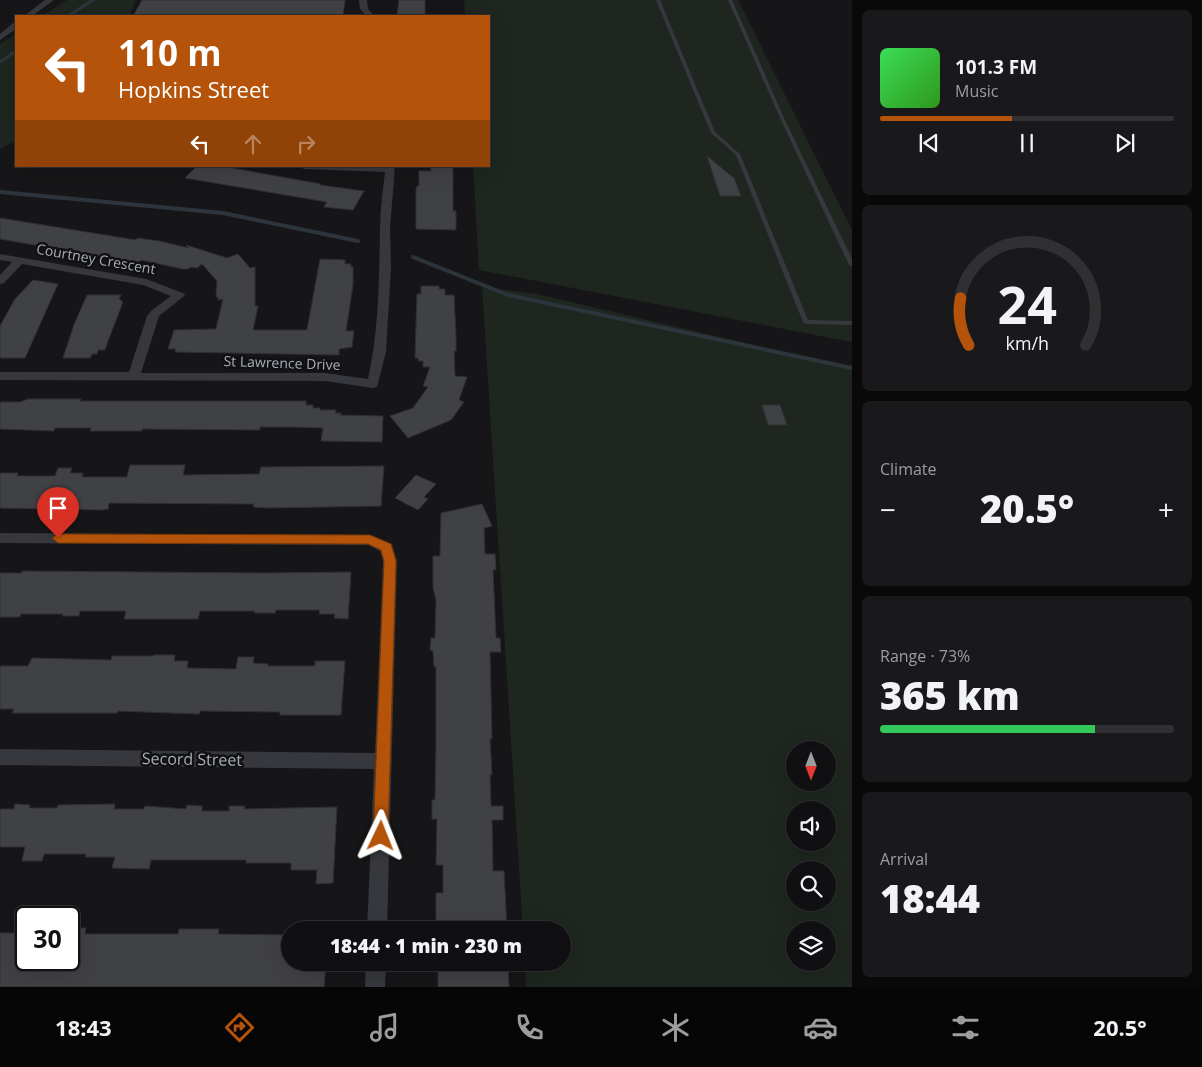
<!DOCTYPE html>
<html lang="en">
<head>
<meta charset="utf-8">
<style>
	:root { --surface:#101012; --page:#19191b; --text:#f1f3f6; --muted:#9c9d9f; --line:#303032; --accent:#b45309 }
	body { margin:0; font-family:"Open Sans",sans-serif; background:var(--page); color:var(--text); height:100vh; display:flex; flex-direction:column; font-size:19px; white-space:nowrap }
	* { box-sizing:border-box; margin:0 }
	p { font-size:16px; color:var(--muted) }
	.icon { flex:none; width:28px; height:28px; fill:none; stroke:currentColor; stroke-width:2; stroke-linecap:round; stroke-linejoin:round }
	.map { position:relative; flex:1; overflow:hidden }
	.sheet { display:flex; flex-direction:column; gap:10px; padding:10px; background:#09090a; width:350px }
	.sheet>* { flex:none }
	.banner { position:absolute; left:15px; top:15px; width:475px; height:152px; border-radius:0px; box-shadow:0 5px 20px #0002,0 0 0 1px var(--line); background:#b45309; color:#fff; overflow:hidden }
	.needle { width:32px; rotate:180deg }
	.controls { position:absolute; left:786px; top:741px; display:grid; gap:10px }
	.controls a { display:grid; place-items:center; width:50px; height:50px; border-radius:50%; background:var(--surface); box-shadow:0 5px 20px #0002,0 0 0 1px var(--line); font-size:25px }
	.speed { position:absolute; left:15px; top:906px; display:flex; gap:10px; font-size:25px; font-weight:700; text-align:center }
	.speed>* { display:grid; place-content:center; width:65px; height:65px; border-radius:50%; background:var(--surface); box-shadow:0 5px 20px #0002,0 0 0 1px var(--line); line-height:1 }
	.speed .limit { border:2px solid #111; border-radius:8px; background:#fff; color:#111 }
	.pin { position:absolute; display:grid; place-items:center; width:42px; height:42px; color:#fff; margin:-51px -21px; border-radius:50% 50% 50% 0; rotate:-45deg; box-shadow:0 0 5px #0007 }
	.pin .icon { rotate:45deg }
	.me { position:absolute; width:55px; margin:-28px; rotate:2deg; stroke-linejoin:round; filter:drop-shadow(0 0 4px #0008) }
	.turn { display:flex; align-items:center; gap:18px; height:105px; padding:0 20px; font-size:22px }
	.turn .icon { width:65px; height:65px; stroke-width:2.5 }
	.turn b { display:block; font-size:35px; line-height:42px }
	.lanes { display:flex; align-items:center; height:48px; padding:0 20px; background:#0003; justify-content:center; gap:25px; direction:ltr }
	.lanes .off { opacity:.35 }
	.big { font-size:38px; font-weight:800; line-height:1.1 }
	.sheet .card { flex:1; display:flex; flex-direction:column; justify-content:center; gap:8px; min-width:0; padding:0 18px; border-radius:8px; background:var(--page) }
	.sheet .dial { align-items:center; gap:0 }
	.dial svg { height:130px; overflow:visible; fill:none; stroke:var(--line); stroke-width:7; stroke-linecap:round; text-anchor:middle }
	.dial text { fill:var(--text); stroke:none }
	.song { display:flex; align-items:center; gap:15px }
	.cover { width:60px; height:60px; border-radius:8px; background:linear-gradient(135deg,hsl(130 70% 55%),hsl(110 70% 35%)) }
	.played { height:5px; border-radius:2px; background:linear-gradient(90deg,var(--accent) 45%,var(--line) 45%) }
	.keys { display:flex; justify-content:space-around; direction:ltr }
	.heat { display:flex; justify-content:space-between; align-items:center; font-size:28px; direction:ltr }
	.charge { height:8px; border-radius:4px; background:linear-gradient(90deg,#34c759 73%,var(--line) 0) }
	.trip { position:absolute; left:281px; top:921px; width:290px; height:50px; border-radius:25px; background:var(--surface); box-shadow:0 5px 20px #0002,0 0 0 1px var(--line); font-weight:800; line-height:50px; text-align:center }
	.menu { display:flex; height:80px; justify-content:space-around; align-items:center; background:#060607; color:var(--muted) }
	.menu .icon { width:35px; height:35px }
	.menu .selected { color:var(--accent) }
	.menu b { font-size:22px; color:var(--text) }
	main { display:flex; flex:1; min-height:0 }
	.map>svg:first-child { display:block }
	.green { fill:#1e261f; fill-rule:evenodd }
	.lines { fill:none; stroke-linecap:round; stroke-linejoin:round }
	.stream-far1 { stroke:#2c353c; stroke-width:3 }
	.stream { stroke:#2c353c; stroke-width:4 }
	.building { fill:#404145; stroke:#303034 }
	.service { fill:#37383d; fill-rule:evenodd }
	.minor { fill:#37383d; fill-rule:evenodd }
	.route { fill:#b45309; stroke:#753606 }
	.labels { text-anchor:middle; stroke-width:5; stroke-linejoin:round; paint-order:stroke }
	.street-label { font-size:14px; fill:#a8adb8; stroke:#111113 }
	.near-street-label { font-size:16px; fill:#a8adb8; stroke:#111113 }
</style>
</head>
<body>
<main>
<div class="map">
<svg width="852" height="987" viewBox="0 0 852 987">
	<rect width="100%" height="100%" fill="#161618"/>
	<g class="green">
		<polygon points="67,0 136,0 129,16 42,16"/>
		<polygon points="464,0 738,0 852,230 852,342 479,270 473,166 489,166 489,16 465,16"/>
		<polygon points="16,34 16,141 0,149 0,44"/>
		<path d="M482,287L537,294L839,365L852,366V987H526L525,963L562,962V930H523ZM795,750H828V782H795ZM795,810H828V842H795ZM795,870H828V902H795ZM795,930H828V962H795Z"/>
	</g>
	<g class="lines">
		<g class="stream-far1">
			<polyline points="68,16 93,0"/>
			<polyline points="0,62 16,51"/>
		</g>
		<g class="stream">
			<polyline points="0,192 223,213 358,241"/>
			<polyline points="413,257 508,295 852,368"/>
		</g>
	</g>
	<g class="building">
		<polygon points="142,0 345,0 343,16 133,16"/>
		<polygon points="399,0 425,0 425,16 397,16"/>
		<polygon points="707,156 734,178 741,196 720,196"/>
		<polygon points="197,166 221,166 321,184 320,185 364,191 353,210 324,207 327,202 185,178"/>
		<polygon points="431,166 453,168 453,211 456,211 456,230 416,229 416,190 417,186 419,186 419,171 431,171"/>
		<polygon points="0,218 136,240 137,238 159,241 189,248 186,245 227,258 238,254 250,268 255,267 255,306 258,306 253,330 307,330 320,259 345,260 345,264 351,264 351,267 353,267 353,285 346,331 354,331 352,347 339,349 339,355 175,352 176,349 168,349 174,330 216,329 223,299 218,300 218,297 216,297 217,281 202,264 197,268 191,267 188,269 183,269 141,260 139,262 127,261 0,239"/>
		<polygon points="33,280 58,284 25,358 0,358 0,326 15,299"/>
		<polygon points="421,286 439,286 439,289 445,289 445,295 454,295 456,336 456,351 454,351 455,376 467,377 459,400 464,402 451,420 408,438 390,416 413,408 428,387 423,386 430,367 423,367 423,361 418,361 418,358 415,358 417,294 421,294"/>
		<polygon points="87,295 121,295 119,299 123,302 108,341 105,350 98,350 97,354 92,354 90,358 63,358 74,325"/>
		<polygon points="28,399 81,399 80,401 306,401 306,405 313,405 313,408 320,408 320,410 336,410 335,413 341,413 340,415 383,416 382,442 321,441 323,428 293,427 260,427 260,430 142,429 142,431 90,431 91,428 55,428 54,431 0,429 0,402 20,402"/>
		<polygon points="762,405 780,405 787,425 768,425"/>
		<polygon points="130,465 185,465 183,475 259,474 261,467 384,466 381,506 268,508 253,507 254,504 109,503 108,509 102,510 0,508 0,473 18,473 17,476 55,476 58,468 72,468 70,473 83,473 82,477 127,477"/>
		<polygon points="416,475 436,484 424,497 428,499 418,510 395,498"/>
		<polygon points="482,504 492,526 484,528 485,554 495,554 496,570 493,570 496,638 500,638 501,652 490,652 492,739 490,739 492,775 490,775 491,806 503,806 503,820 492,820 493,871 504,871 507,930 436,930 436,893 443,893 443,865 436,865 437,819 432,819 432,800 435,800 436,745 436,667 434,667 433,651 430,650 431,638 435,638 436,600 433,588 433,556 440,556 441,513"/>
		<polygon points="22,571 265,573 351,572 348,619 334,618 335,614 319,614 320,610 276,610 275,613 254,613 255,611 200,611 198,619 124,619 126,611 80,611 79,616 62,616 63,614 21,614 20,617 0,617 0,573 22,573"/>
		<polygon points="154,655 175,655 174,661 188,661 187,668 236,669 238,657 254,657 253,663 268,664 268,666 315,666 315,661 345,661 341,715 280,715 280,712 200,711 199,714 118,711 117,713 12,713 14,709 0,709 0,666 28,666 32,658 111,660 112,656 153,656"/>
		<polygon points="15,804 30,805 29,808 57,808 58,805 115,804 114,809 144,809 145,806 186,809 187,805 202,806 202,811 229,811 229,806 245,806 244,809 337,807 333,883 316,884 317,870 291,870 291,863 246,863 246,860 151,860 149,869 112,868 115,857 85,857 86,854 44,854 42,861 22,861 25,847 0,847 0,809 14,809"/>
		<polygon points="69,928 86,928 85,934 178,934 179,929 219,929 218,934 290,935 290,962 326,962 324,987 0,987 0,933 26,933 26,960 69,960"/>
		<polygon points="438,962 508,962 509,987 438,987"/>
	</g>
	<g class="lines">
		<g class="service">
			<polygon points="656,0 660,0 715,132 740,154 808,320 852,321 852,325 806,324 803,322 736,155 711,133"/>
			<polygon points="728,0 732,0 785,120 852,259 852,267 849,265 781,120"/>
		</g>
		<g class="minor">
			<polygon points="45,0 54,0 32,16 24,16"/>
			<polygon points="359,0 367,0 368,9 374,16 366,16 360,9"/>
			<polygon points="13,23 16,23 16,29 0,40 0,34"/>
			<path d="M299,166H395L390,228L391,268L386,352L377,387L373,388L325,381L0,380V372H129L147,316L152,310L171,296L143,285L22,264L4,283L0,284V275L12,262L0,260V254L146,279L183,293L185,295L183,297L159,316L141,373H325L368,379C379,330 379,280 380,229C380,210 383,191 385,172L304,169Z"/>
			<polygon points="0,533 370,535 392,544 397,561 387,930 367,930 374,769 0,765 0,749 375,753 383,561 380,551 368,545 0,543"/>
			<polygon points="366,962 386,962 385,987 365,987"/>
		</g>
	</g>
	<polygon class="route" points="58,534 370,535 391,544 396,561 388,836 386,841 381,843 376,841 373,836 384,561 381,550 368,544 58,543 52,538"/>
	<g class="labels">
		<g class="street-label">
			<text transform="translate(96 259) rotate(10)" y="5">Courtney Crescent</text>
			<text transform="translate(282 363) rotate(2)" y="5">St Lawrence Drive</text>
		</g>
		<g class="near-street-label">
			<text transform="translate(192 759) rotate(1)" y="6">Secord Street</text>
		</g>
	</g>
</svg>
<div class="controls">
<a><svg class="needle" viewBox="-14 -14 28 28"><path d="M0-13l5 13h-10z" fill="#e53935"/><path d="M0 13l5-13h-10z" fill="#9c9d9f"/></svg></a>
<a><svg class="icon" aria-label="sound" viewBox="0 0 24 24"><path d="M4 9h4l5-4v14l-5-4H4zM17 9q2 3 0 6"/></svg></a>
<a><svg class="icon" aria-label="search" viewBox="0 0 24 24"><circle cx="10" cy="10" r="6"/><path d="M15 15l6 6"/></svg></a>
<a><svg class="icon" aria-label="layers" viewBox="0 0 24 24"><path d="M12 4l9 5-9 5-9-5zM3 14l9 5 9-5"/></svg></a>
</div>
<div class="speed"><div class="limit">30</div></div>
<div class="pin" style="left:58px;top:538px;background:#d93025"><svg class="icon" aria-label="arrive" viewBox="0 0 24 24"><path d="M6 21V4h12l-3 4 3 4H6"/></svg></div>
<svg class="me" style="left:381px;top:836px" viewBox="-20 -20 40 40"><path d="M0-17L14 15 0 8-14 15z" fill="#b45309" stroke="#fff" stroke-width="4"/></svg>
<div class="trip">18:44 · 1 min · 230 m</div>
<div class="banner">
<div class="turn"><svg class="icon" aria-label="left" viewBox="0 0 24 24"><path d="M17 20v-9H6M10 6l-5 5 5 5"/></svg><div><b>110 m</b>Hopkins Street</div></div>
<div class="lanes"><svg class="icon" aria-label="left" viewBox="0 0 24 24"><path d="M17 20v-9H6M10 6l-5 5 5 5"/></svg><svg class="icon off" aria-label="ahead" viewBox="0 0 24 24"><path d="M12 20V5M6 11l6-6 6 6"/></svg><svg class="icon off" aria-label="right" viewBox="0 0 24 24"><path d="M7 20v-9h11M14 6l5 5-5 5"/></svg></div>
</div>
</div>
<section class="sheet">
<div class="card">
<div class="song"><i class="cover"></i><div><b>101.3 FM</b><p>Music</p></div></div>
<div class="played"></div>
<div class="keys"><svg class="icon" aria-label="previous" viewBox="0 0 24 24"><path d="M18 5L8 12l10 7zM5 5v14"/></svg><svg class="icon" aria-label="pause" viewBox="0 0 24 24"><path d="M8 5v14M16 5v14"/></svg><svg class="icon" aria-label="next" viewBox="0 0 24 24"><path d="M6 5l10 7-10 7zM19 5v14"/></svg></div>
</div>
<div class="card dial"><svg viewBox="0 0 100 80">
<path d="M14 69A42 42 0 1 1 86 69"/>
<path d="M14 69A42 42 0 0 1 9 40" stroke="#b45309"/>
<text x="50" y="56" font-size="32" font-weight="700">24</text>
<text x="50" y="72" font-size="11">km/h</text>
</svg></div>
<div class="card"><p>Climate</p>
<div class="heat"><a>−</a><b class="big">20.5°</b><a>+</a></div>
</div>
<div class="card"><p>Range · 73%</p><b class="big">365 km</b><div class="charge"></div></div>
<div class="card"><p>Arrival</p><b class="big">18:44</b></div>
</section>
</main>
<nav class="menu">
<b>18:43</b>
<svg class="icon selected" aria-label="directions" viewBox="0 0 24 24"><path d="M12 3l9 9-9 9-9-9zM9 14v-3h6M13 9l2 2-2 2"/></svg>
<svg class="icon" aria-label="music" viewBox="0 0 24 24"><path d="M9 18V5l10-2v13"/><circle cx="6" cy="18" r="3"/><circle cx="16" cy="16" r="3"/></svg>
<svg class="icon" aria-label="phone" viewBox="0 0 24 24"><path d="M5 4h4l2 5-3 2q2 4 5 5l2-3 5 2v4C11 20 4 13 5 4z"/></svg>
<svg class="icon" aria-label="climate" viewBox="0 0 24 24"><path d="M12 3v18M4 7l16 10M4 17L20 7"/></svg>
<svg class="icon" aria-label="car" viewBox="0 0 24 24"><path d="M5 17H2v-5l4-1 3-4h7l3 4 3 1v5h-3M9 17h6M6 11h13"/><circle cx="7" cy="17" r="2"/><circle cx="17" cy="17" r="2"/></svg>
<svg class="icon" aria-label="filters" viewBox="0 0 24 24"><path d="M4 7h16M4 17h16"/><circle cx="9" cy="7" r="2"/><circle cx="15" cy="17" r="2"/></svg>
<b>20.5°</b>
</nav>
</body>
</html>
